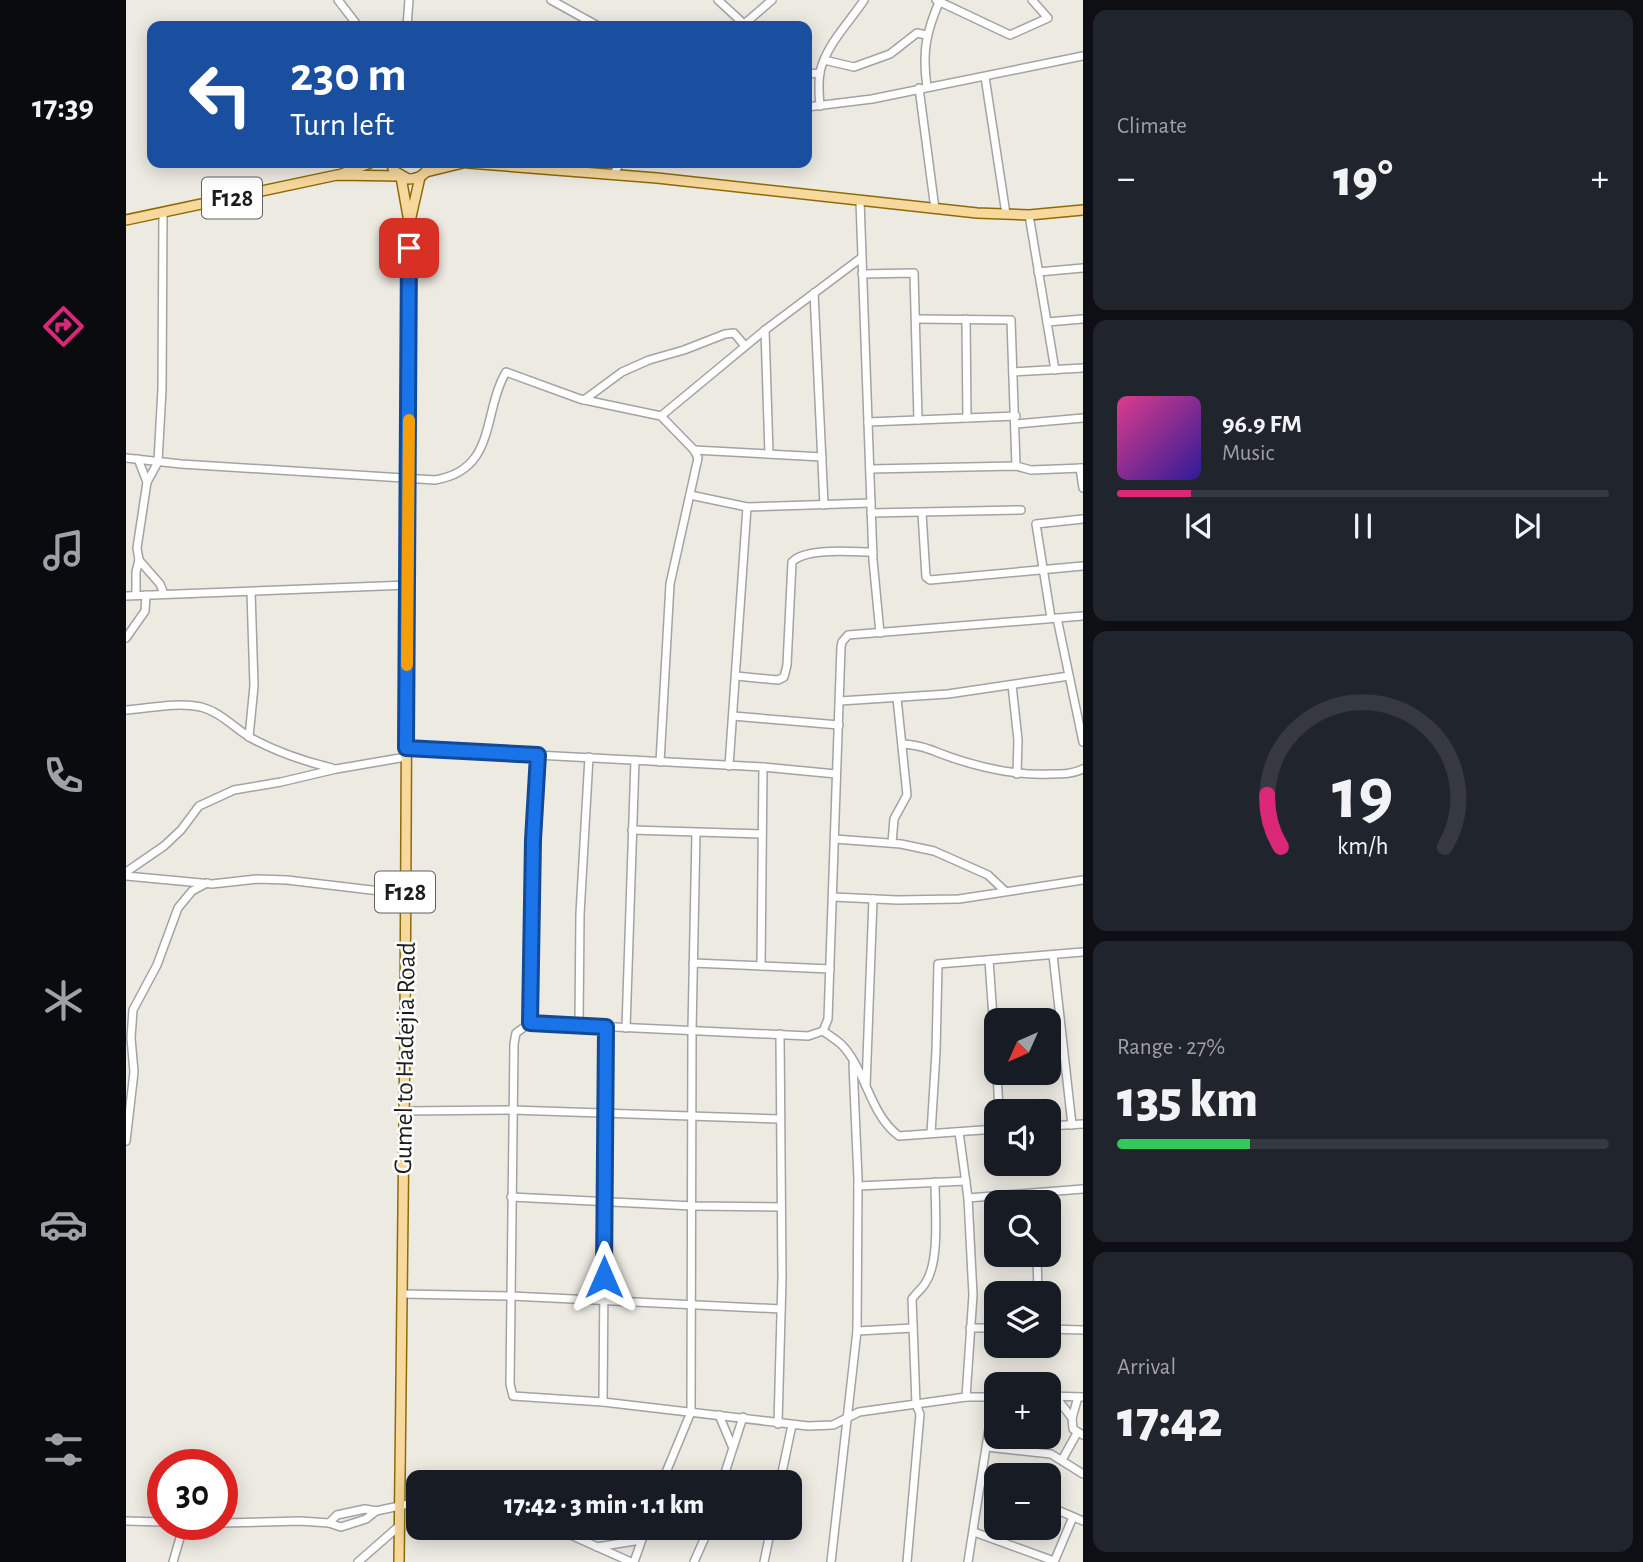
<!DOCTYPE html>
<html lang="en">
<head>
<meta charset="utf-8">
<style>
	:root { --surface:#171b24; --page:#20242c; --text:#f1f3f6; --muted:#9ea1a6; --line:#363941; --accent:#db2777 }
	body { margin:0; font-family:"Alegreya Sans",sans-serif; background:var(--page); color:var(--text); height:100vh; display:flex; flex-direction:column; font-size:26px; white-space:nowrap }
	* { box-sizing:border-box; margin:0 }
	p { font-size:23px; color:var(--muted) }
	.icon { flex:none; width:38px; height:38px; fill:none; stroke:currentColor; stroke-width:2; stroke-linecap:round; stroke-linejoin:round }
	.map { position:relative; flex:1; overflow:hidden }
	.sheet { display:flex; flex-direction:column; gap:10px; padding:10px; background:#0d0f14; width:560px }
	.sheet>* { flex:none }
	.banner { position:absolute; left:21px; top:21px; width:665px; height:147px; border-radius:14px; box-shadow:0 4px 18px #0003; background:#1a4fa0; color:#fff; overflow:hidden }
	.needle { width:46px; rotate:225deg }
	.tools { position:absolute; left:858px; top:1008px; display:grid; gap:14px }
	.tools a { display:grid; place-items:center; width:77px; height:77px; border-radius:14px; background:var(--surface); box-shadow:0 4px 18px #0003; font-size:35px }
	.speed { position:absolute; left:21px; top:1449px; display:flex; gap:14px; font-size:35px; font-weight:700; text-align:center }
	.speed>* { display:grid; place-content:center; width:91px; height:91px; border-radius:50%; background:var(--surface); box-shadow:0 4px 18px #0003; line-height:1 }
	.speed .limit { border:10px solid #d22; background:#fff; color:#111 }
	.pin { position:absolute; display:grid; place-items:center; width:60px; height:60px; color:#fff; margin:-30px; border-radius:14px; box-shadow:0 4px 10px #0006 }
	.me { position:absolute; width:77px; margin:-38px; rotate:0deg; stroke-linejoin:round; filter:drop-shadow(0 0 5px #0008) }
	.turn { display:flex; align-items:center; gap:24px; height:147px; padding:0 28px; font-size:32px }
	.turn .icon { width:91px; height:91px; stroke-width:2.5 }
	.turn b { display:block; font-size:49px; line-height:60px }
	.big { font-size:52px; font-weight:800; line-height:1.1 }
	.sheet .widget { flex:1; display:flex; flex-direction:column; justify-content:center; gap:10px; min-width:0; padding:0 24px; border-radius:14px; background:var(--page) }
	.sheet .dial { align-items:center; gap:0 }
	.dial svg { height:182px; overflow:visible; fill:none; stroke:var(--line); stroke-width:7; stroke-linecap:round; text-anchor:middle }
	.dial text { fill:var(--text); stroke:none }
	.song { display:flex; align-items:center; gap:21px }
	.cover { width:84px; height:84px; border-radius:10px; background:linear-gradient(135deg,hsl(330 70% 55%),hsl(250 70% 35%)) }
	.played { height:7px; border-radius:4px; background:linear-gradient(90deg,var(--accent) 15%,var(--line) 15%) }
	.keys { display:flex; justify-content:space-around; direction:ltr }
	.heat { display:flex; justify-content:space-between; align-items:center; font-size:38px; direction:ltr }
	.charge { height:10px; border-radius:5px; background:linear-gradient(90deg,#34c759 27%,var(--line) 0) }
	.trip { position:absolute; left:280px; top:1470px; width:396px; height:70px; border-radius:14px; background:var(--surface); box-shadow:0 4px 18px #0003; font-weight:800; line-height:70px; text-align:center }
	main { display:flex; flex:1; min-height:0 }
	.menu { display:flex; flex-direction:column; width:126px; justify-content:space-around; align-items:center; background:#090b0e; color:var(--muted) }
	.menu .icon { width:49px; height:49px }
	.menu .current { color:var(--accent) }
	.menu b { font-size:32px; color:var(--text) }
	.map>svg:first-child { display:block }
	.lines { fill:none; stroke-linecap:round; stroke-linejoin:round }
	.minor-casing { stroke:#a3a3a3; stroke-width:10 }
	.major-casing { stroke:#8d6c07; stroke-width:12 }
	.minor { stroke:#fff; stroke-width:7 }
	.major { stroke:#f7d89d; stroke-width:9 }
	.route-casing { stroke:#114b97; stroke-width:18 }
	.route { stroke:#1a73e8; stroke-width:12 }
	.slow { stroke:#f59e0b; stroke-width:12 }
	.labels { text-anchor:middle; stroke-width:5; stroke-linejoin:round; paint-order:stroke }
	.shield { fill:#fff; stroke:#606060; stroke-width:2 }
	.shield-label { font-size:24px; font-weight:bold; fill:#1c1c1c }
	.street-label { font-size:26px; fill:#1c1c1c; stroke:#fff }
</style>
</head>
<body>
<main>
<nav class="menu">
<b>17:39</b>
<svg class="icon current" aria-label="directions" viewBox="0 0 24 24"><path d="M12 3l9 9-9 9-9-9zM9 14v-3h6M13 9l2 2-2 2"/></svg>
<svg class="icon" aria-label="music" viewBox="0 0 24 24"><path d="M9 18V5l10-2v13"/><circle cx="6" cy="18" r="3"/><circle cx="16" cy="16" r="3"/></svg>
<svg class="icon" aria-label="phone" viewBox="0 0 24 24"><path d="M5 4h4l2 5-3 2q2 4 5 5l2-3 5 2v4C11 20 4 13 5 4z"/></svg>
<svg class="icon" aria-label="climate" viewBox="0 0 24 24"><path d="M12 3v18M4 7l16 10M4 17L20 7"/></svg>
<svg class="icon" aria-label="car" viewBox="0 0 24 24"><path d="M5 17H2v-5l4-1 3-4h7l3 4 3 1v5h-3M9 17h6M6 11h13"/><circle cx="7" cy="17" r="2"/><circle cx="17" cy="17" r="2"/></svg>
<svg class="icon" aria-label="filters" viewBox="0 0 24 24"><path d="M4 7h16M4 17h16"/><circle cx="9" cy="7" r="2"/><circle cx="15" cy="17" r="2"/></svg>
</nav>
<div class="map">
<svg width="957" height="1562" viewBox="0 0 957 1562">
	<rect width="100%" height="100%" fill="#edeae2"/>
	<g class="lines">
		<defs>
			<g id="minor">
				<polyline points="212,0 232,26"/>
				<polyline points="425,0 472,26"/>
				<polyline points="592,0 618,24"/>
				<polyline points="810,0 884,35 922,18 906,0"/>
				<polyline points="281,26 283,0"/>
				<polyline points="616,26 646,0"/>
				<polyline points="698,60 728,67 764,54 791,33 800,35"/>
				<polyline points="681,74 694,73"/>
				<polyline points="859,77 880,214"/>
				<path d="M801,87C796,52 800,32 814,0"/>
				<polyline points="793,88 809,209"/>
				<path d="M694,106C693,95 692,83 694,72C700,45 723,23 738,0"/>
				<polyline points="681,107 746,99 957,56"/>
				<polyline points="487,175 494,163"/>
				<polyline points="734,201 747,560 754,633"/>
				<polyline points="903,215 929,370"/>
				<polyline points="912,272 957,268"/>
				<polyline points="736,274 788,273 792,420"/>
				<polyline points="688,293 698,505"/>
				<polyline points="791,319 885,320 890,466"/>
				<polyline points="840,319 841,418"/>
				<polyline points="921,322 957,319"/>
				<polyline points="639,330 643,454"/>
				<polyline points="887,372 957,368"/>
				<polyline points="458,400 496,372 523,360 558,350 599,334 608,333 619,346"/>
				<polyline points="535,416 639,330 735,258"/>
				<polyline points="742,422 890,416"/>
				<polyline points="890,424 957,418"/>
				<polyline points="568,450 696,457"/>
				<path d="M0,458L55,464L309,480C371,470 356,413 380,372L454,399L535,416L568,450L572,458L544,584L534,762"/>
				<polyline points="12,459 21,482"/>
				<polyline points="954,468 957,488"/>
				<polyline points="744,469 890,466 905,470 957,468"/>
				<polyline points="564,495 621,507 745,503"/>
				<polyline points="745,513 895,510"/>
				<polyline points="796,513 800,577 804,580 957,566"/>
				<polyline points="13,560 34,584 38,594"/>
				<polyline points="10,595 10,572 13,560 11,548 21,482 32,462 36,389 37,213"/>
				<polyline points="0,596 282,585"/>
				<polyline points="925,618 910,524 957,519"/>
				<polyline points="931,618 957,742"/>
				<polyline points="0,638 19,611 20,595"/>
				<path d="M610,676L652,680L658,677L661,665L666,562C680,547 727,552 747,552"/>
				<polyline points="886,685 892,740 891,774"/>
				<polyline points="714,701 822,694 943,676"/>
				<path d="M0,710C24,708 52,702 75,707C95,712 108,728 125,738C151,752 177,761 206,768"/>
				<polyline points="607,716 713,725"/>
				<polyline points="123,737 128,686 125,592"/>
				<path d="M777,744C799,746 804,750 824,757C856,768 890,776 925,774C937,774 947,774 957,769"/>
				<polyline points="280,748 637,767 710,774"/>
				<polyline points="603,766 621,507"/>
				<polyline points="506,830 636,834"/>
				<polyline points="709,839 775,844 808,851 862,875 879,891"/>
				<polyline points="766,843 768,819 781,795 771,698"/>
				<polyline points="0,872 38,846 55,830 73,806 108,790 155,782 210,769 280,757"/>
				<polyline points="0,876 86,884 131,879 161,880 279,894"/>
				<polyline points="707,897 771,900 833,899 957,880"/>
				<polyline points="927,955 946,1125"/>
				<polyline points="863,960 870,1061"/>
				<polyline points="567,963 704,969"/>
				<polyline points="635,966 637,767"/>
				<polyline points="404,1023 407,840 412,755"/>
				<polyline points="453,1025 454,914 463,757"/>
				<polyline points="500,1028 509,760"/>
				<path d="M697,1031C703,1035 709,1039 715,1044C740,1069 743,1114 773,1136L870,1129"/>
				<polyline points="871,1073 873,1111"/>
				<polyline points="740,1086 747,899"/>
				<polyline points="278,1111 386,1110 654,1119"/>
				<polyline points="922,1126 957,1124"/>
				<polyline points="833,1132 842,1198 847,1295 840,1397"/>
				<polyline points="805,1133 810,1052 812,964 957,952"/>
				<polyline points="0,1141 8,1072 5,1038 7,1010 31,965 52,908 66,891 81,883"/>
				<polyline points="732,1186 840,1181"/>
				<polyline points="385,1197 567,1206 655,1207"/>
				<polyline points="842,1198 957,1189"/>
				<polyline points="911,1255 912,1293"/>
				<polyline points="276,1294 385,1296 655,1309"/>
				<polyline points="844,1328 870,1328"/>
				<polyline points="922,1329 957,1330"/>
				<polyline points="731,1331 787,1328"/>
				<polyline points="922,1396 957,1397"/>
				<polyline points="929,1396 946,1418"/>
				<polyline points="870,1397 840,1397 733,1412 707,1425 682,1426 477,1402 387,1396 384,1384 388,1044 390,1033 404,1023 682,1036 697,1031 702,1019 715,647 716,642 722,635 957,616"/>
				<polyline points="952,1397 946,1418 947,1429 957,1435"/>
				<polyline points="477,1402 480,1027"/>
				<polyline points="593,1415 606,1446"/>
				<polyline points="652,1424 656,1278 654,1034"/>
				<polyline points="861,1447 925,1454 957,1474"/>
				<polyline points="936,1460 951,1433"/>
				<polyline points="536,1482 565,1412 566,1030 570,833"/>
				<polyline points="596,1482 617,1417"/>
				<polyline points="654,1482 666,1425"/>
				<polyline points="856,1482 870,1487"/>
				<polyline points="922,1506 957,1521"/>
				<polyline points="0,1521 37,1522"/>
				<polyline points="96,1523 174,1521 203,1523 215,1527 240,1519 250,1511"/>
				<polyline points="203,1523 211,1515 239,1509 250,1511 292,1502"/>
				<polyline points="429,1528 505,1562"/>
				<polyline points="848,1532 928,1561"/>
				<polyline points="471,1547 515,1540"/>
				<polyline points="47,1562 58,1524"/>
				<polyline points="232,1562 272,1527"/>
				<polyline points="508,1562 520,1528"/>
				<polyline points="568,1562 583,1528"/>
				<polyline points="638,1562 645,1528"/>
				<polyline points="705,1562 731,1331 732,1179 727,1064"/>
				<path d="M781,1562L794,1414L790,1404L786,1299C790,1293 797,1288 800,1282C814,1260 809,1209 809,1182"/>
				<polyline points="842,1562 864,1422 864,1397"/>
				<polyline points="928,1562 947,1517"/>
			</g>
			<g id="major">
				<path d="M265,163L268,171L282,179C293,179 301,174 304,163"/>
				<polyline points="342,163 531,178 851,213 903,215 957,210"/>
				<polyline points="300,172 337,163"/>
				<polyline points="213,175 244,163"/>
				<polyline points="285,217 294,177"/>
				<polyline points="0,220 211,175 273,176"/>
				<polyline points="273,1562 279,1036 283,222 275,177"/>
			</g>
		</defs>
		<use href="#minor" class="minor-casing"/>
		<use href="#major" class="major-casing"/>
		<use href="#minor" class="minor"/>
		<use href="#major" class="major"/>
	</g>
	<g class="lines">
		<defs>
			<polyline id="route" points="283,248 280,748 412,755 407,840 404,1023 480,1027 478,1277"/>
		</defs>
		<use href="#route" class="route-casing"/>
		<use href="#route" class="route"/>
		<polyline class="slow" points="281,665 283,420"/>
	</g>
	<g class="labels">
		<g class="shield">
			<rect x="76" y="177.5" width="60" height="41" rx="5"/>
			<rect x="249" y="871.5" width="60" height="41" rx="5"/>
		</g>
		<g class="shield-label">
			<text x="106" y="206">F128</text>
			<text x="279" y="900">F128</text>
		</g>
		<g class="street-label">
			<text transform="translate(278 1058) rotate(-89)" y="9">Gumel to Hadejia Road</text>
		</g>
	</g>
</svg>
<div class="tools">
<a><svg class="needle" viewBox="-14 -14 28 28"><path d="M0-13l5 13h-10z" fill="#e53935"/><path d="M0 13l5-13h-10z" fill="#9ea1a6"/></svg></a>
<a><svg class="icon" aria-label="sound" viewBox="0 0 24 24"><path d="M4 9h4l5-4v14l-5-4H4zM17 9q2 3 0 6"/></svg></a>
<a><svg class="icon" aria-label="search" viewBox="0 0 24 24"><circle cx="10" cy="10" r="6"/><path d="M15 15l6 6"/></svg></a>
<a><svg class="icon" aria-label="layers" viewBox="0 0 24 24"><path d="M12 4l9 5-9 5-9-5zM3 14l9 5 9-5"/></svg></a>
<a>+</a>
<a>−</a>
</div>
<div class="speed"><div class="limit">30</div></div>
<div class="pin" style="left:283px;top:248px;background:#d93025"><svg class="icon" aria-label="arrive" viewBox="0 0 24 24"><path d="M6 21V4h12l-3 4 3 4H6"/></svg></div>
<svg class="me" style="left:478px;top:1277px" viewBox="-20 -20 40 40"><path d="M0-17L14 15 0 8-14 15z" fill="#1a73e8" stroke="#fff" stroke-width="4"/></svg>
<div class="trip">17:42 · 3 min · 1.1 km</div>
<div class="banner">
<div class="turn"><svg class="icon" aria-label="left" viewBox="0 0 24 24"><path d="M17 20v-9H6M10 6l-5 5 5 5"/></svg><div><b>230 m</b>Turn left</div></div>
</div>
</div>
<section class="sheet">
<div class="widget"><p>Climate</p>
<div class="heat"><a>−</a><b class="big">19°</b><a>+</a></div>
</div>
<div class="widget">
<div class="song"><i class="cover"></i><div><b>96.9 FM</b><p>Music</p></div></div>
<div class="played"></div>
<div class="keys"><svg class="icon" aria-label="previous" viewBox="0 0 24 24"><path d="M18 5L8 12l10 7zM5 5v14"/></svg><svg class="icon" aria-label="pause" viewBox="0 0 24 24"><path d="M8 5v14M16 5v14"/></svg><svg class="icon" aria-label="next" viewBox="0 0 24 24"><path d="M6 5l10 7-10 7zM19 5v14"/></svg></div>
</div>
<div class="widget dial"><svg viewBox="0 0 100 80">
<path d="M14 69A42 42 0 1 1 86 69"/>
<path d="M14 69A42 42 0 0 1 8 46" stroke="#db2777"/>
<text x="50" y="56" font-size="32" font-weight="700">19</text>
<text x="50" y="72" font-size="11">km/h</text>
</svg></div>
<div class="widget"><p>Range · 27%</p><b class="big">135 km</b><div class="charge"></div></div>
<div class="widget"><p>Arrival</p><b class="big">17:42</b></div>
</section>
</main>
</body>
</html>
